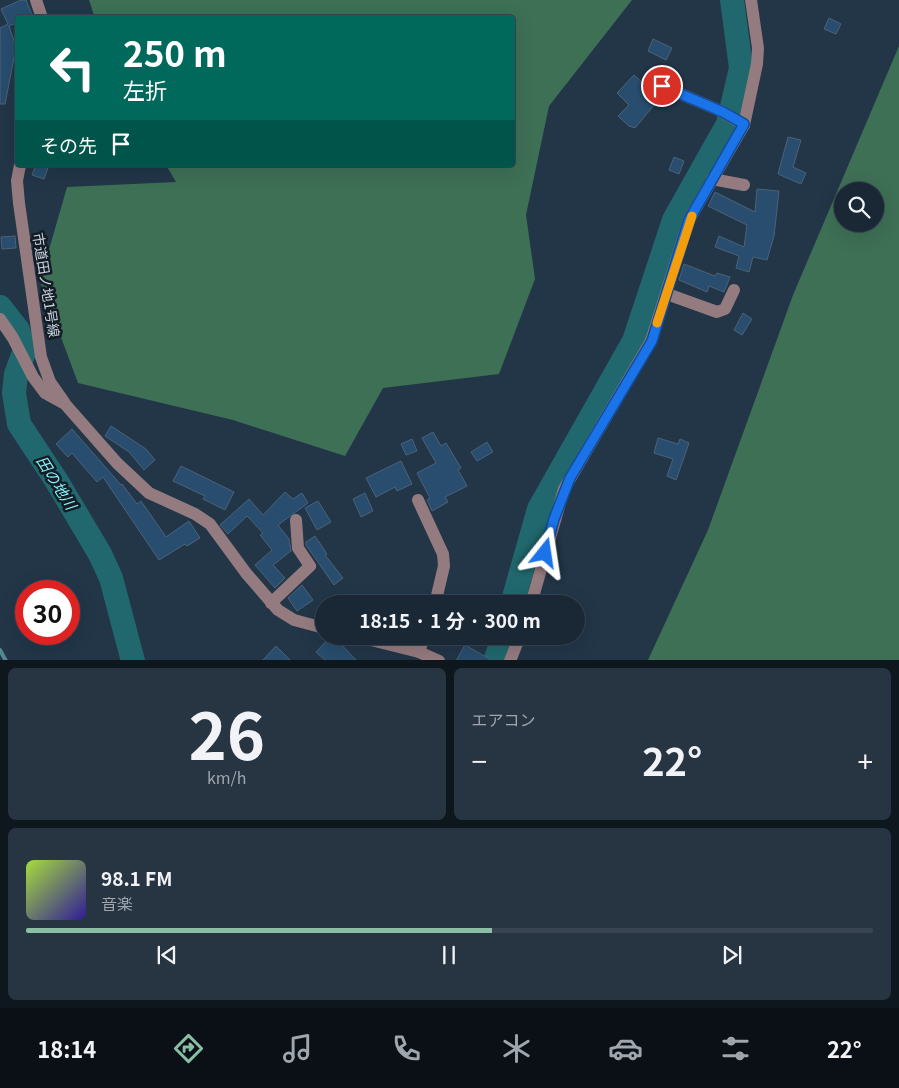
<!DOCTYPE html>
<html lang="ja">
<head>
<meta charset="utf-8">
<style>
	:root { --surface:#1a2836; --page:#273442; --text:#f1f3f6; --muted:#9fa6ad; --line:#384451; --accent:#8abfa5 }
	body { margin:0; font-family:Georgia,"Noto Sans JP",serif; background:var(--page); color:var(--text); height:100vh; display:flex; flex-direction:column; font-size:19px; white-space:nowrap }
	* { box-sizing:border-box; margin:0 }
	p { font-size:16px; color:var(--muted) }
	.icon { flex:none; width:28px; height:28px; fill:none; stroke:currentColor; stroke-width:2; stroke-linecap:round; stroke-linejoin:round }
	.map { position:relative; height:660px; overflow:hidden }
	.sheet { display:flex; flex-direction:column; gap:8px; padding:8px; background:#0e161e; flex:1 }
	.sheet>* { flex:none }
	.hud { position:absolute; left:15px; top:15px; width:500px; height:152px; border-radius:5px; box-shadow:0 5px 20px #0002,0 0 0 1px var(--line); background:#00695c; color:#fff; overflow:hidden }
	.buttons { position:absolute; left:834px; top:182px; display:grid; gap:10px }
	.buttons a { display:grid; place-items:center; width:50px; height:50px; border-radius:50%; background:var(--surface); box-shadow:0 5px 20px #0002,0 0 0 1px var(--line); font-size:25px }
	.speed { position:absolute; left:15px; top:580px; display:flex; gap:10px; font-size:25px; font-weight:700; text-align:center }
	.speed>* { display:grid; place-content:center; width:65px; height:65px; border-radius:50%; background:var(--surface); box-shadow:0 5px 20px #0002,0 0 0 1px var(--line); line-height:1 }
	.speed .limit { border:8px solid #d22; background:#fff; color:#111 }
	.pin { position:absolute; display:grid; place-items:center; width:42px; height:42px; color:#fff; margin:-21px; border:2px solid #fff; border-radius:50%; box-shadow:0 1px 5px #0007 }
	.me { position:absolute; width:55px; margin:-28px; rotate:15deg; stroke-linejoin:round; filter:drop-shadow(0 0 4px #0008) }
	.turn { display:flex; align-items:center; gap:18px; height:105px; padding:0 25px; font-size:22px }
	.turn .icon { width:65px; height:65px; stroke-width:2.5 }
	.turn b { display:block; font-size:35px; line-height:42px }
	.then { display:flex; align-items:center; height:48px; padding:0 25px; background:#0003; gap:10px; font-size:19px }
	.big { font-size:38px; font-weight:700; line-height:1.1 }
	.sheet .card { flex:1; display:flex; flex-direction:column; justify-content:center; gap:8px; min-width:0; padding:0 18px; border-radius:8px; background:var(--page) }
	.sheet .dial { align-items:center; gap:0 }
	.dial b { font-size:65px; line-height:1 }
	.song { display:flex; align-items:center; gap:15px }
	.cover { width:60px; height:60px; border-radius:8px; background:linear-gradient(135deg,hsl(80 70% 55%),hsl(250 70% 35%)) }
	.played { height:5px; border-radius:2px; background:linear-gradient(90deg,var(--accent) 55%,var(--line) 55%) }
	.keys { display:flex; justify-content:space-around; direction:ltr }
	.heat { display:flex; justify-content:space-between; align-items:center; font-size:28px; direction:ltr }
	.sheet .tiles { flex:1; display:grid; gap:8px; grid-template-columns:1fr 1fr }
	.card:last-child { grid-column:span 2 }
	.trip { position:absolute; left:315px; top:595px; width:270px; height:50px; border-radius:25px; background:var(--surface); box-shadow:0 5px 20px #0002,0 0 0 1px var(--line); font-weight:700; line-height:50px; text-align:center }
	.menu { display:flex; height:80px; justify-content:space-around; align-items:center; background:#0a1016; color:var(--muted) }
	.menu .icon { width:35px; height:35px }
	.menu .selected { color:var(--accent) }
	.menu b { font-size:22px; color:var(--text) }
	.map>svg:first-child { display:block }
	.forest { fill:#3e7056; fill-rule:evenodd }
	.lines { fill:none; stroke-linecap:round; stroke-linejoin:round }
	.stream { stroke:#528890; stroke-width:4 }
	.river { stroke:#20686e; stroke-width:24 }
	.building { fill:#284d6e; stroke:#4c6277 }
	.minor { stroke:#947b7f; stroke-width:12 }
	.route-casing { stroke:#114b97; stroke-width:12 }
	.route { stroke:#1a73e8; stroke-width:9 }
	.slow { stroke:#f59e0b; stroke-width:9 }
	.labels { text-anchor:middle; stroke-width:5; stroke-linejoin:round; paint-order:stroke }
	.street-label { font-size:14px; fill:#c8d4e0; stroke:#141d25 }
	.water-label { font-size:15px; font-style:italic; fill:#8af4fd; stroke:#141d25 }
</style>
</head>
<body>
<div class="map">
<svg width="899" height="661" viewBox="0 0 899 661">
	<rect width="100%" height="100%" fill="#223648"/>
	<g class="forest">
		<polygon points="89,0 632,0 549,106 526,215 535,279 499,374 383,388 345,456 233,420 78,383 40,281 67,187 176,182 166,165 512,165 512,18 95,18"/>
		<path d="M899,46V660H648L708,530L793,295ZM842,191H875V224H842Z"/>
	</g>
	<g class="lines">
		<polyline class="stream" points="0,650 6,661"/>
		<g class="river">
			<polyline points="0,307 18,330 25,350 16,374 14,393 19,424 56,480 100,554 111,578 133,661"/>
			<polyline points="512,604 539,509 634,341 674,220 728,124 741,68 732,0"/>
			<polyline points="495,661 504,636"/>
		</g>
	</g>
	<g class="building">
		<polygon points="21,0 26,0 32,15 18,18 18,22 9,26 16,47 5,104 0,104 0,28 8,24 1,9"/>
		<polygon points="829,18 841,24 836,34 824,29"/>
		<polygon points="653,39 672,48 666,60 648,51"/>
		<polygon points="634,75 660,98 635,128 629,126 618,116 629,105 617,93"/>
		<polygon points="788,137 801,140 793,167 806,173 801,184 778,174"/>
		<polygon points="674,157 684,161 679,174 669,170"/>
		<polygon points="36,165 49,165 44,179 32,175"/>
		<polygon points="757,189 779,191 774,236 767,260 753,257 749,272 736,268 739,256 715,247 719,236 744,247 747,225 708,206 715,192 755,212"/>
		<polygon points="15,236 16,248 2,249 1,237"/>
		<polygon points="684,264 715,276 717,273 730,277 724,292 709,286 707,292 679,280"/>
		<polygon points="743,313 752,319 742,335 734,330"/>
		<polygon points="111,426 146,449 155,460 144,470 129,452 105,436"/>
		<polygon points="72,429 121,485 122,484 137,504 141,501 166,537 189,521 200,538 187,546 185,544 159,560 103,477 97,482 72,453 68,457 56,444"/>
		<polygon points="433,432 441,446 446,443 461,468 458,470 467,486 445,497 448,502 432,511 427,500 430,498 417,473 436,463 422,438"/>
		<polygon points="658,438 678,444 680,439 689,443 676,480 667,476 673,459 654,453"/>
		<polygon points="412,439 417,451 406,455 401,444"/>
		<polygon points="487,442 493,452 477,461 471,452"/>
		<polygon points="401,461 412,484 397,491 395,487 376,497 366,478"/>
		<polygon points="181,466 234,492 225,510 203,499 205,496 173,481"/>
		<polygon points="285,492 293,499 302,493 308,503 278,525 289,539 291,551 273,565 285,578 275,588 255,565 272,550 260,535 263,533 247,516 228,534 220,525 249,499 263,515"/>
		<polygon points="365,493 373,511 361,517 353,499"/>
		<polygon points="318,501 331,522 317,530 305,508"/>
		<polygon points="315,536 327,554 325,555 343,578 334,585 306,545 306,542"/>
		<polygon points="302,585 313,600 297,611 288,598"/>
		<polygon points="331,636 333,636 357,661 326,661 316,652"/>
		<polygon points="465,645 493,661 456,661"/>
		<polygon points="276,646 291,661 262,661"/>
	</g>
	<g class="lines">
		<g class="minor">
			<polyline points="36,0 42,18"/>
			<polyline points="662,86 723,112 744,125"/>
			<polyline points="20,165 17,181 19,203 41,357 50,382 64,402"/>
			<polyline points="712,179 744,185"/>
			<polyline points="667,294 717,312 725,309 734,290"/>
			<polyline points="0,319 13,338 33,377 45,393 65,404 117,463 149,493 195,514 210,524 246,573 278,610 294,620 324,628"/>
			<polyline points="418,500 443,554 444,566 435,604"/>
			<polyline points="271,603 310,566 298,548 296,520"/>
			<polyline points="531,604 564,489 651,341 689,220 744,125 757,64 758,48 751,0"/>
			<polyline points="355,636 419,652 439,661"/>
			<polyline points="419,652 424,636"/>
			<polyline points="510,661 520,636"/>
		</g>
	</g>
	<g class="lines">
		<defs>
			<polyline id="route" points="545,553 554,519 570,478 652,341 689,220 744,124 723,112 662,86"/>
		</defs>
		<use href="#route" class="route-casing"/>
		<use href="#route" class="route"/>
		<polyline class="slow" points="657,323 692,216"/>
	</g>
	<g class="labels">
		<g class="street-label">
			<text transform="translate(46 285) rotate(81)" y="5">市道田ノ地1号線</text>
		</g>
		<g class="water-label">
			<text transform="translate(56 483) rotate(58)" y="5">田の地川</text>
		</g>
	</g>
</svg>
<div class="buttons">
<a><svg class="icon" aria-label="search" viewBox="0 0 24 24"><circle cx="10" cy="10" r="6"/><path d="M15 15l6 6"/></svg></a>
</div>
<div class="speed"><div class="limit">30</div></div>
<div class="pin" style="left:662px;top:86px;background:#d93025"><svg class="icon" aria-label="arrive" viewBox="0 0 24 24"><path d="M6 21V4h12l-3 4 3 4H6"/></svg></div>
<svg class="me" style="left:545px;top:553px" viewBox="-20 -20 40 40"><path d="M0-17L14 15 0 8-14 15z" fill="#1a73e8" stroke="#fff" stroke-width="4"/></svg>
<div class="trip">18:15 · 1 分 · 300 m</div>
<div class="hud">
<div class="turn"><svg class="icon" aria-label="left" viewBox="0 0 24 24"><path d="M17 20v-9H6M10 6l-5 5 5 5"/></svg><div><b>250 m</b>左折</div></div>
<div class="then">その先<svg class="icon" aria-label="arrive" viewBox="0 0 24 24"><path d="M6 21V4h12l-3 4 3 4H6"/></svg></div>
</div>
</div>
<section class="sheet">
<div class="tiles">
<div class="card dial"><b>26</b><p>km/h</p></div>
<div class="card"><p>エアコン</p>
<div class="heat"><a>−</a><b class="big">22°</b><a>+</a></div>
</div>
<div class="card">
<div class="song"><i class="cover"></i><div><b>98.1 FM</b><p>音楽</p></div></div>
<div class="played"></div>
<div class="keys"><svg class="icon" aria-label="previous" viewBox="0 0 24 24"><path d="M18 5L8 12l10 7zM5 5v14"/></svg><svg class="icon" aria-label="pause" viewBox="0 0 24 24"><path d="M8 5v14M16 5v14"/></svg><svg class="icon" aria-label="next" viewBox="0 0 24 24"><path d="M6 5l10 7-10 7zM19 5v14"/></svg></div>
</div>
</div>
</section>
<nav class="menu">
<b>18:14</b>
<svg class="icon selected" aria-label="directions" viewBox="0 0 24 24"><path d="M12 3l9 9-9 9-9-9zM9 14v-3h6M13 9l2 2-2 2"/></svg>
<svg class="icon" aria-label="music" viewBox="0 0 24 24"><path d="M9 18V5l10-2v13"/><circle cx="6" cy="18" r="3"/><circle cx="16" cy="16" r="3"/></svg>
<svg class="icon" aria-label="phone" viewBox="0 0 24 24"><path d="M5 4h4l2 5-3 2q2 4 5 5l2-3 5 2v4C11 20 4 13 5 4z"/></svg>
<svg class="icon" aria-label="climate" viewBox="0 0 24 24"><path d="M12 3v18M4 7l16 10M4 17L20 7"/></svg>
<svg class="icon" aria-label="car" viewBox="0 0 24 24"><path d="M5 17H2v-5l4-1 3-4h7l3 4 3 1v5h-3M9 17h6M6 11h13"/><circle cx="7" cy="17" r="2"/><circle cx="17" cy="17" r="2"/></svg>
<svg class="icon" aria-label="filters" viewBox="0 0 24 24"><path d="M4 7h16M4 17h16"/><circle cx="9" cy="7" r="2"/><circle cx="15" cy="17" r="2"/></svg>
<b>22°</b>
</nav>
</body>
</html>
